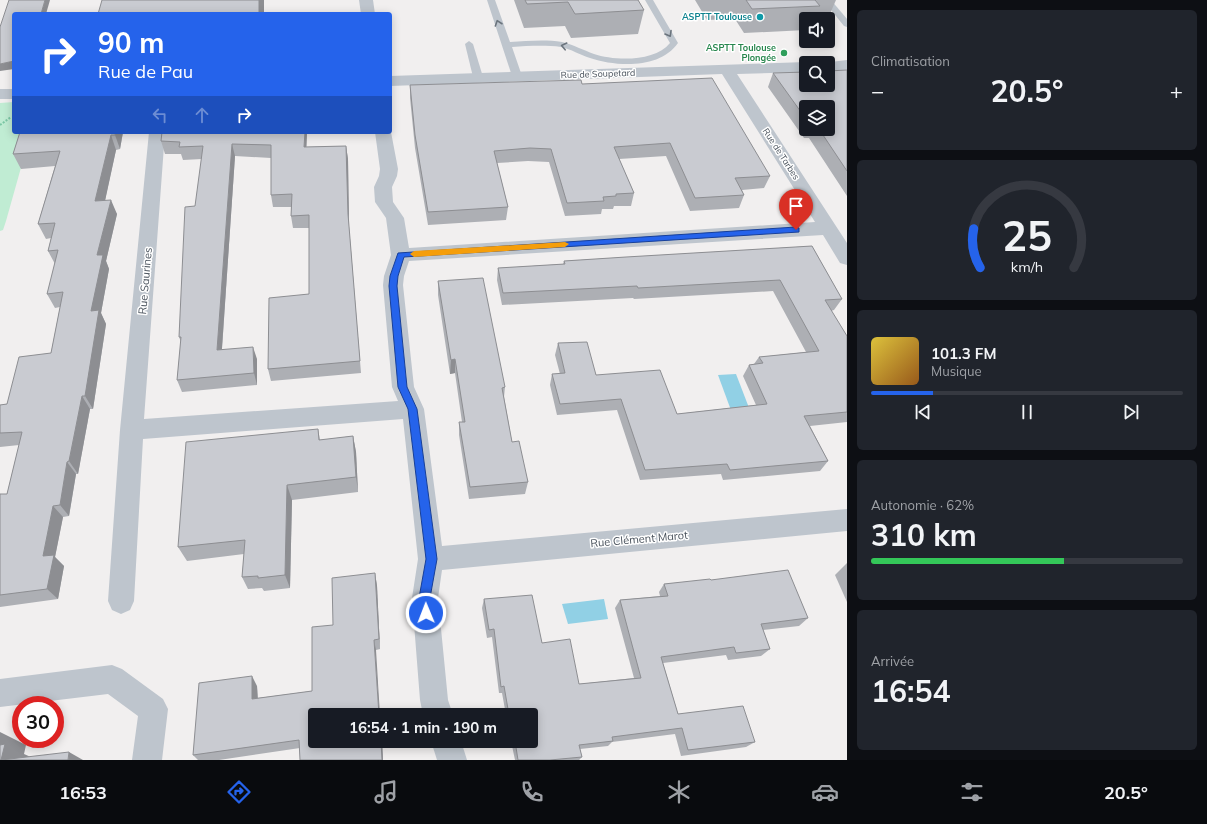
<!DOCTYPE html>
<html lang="fr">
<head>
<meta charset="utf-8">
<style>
	:root { --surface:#171b24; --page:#20242c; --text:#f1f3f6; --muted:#9ea1a6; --line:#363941; --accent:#2563eb }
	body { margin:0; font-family:Mulish,sans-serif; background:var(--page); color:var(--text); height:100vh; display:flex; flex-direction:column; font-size:15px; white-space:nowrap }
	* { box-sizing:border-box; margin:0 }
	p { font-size:13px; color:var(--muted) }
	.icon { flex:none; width:22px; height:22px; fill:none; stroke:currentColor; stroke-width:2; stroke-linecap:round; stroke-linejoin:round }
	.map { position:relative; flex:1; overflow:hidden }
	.drawer { display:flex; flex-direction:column; gap:10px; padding:10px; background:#0d0f14; width:360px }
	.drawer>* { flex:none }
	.banner { position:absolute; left:12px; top:12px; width:380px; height:122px; border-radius:4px; box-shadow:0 2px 10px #0003; background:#2563eb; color:#fff; overflow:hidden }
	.fabs { position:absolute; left:799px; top:12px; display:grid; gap:8px }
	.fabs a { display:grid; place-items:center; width:36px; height:36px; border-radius:4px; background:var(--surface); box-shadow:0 2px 10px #0003; font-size:20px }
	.speed { position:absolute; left:12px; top:696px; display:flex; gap:8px; font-size:20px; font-weight:700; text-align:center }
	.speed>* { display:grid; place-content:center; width:52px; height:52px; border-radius:50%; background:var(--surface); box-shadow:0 2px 10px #0003; line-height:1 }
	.speed .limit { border:6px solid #d22; background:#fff; color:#111 }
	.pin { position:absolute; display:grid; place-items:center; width:34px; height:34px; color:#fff; margin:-41px -17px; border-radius:50% 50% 50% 0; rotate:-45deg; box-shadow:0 0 4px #0007 }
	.pin .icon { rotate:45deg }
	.me { position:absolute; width:44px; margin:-22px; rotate:359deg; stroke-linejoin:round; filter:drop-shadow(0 0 3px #0008) }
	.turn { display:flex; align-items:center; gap:14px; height:84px; padding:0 20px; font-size:18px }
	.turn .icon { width:52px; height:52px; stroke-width:2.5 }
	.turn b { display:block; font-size:28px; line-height:34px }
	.lanes { display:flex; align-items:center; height:38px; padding:0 20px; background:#0003; justify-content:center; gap:20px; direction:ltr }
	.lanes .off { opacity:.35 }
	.big { font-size:30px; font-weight:700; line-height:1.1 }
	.drawer .tile { flex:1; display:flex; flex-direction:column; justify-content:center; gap:6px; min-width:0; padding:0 14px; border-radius:6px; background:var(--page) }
	.drawer .dial { align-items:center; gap:0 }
	.dial svg { height:104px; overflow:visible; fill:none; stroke:var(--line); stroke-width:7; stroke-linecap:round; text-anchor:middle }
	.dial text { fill:var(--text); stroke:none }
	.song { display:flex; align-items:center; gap:12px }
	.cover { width:48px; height:48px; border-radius:6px; background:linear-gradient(135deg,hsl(50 70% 55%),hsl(30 70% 35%)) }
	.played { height:4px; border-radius:2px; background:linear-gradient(90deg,var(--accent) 20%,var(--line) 20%) }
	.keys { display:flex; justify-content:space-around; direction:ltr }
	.heat { display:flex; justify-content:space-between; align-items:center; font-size:22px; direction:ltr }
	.charge { height:6px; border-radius:3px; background:linear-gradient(90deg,#34c759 62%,var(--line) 0) }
	.trip { position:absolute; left:308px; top:708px; width:230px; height:40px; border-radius:4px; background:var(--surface); box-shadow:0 2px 10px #0003; font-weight:700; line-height:40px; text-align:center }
	.tab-bar { display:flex; height:64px; justify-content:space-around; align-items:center; background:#090b0e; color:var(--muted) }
	.tab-bar .icon { width:28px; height:28px }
	.tab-bar .on { color:var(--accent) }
	.tab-bar b { font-size:18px; color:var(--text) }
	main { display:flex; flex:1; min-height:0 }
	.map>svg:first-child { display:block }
	.green { fill:#c0ecd3 }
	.water { fill:#91d0e5 }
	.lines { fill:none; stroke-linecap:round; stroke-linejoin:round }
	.path { stroke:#7bc7a5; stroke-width:2; stroke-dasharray:2 1.5; stroke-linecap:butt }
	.service { fill:#bec5cd; fill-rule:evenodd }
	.minor { fill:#bec5cd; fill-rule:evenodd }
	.wall { fill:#adafb4; fill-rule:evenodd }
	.shaded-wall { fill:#8d8e92 }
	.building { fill:#c9cbd1; stroke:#8d8e92 }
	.oneway { stroke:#6b747d }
	.route { fill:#2563eb; stroke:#184099 }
	.slow { fill:#f59e0b }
	.culture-dot { fill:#0f9aa8; stroke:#fff; stroke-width:1.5 }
	.leisure-dot { fill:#2e9e5b; stroke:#fff; stroke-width:1.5 }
	.labels { text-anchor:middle; stroke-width:3; stroke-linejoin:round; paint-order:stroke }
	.far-culture-label { font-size:9px; font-weight:bold; fill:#0d838f; stroke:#fff; text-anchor:end }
	.far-leisure-label { font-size:9px; font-weight:bold; fill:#27864d; stroke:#fff; text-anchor:end }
	.far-street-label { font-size:9px; fill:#48515b; stroke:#fff }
	.street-label { font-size:11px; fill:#48515b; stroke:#fff }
</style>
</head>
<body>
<main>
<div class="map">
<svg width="847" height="760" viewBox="0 0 847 760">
	<rect width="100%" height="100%" fill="#f1efef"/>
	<polygon class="green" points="14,102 14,132 31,132 6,221 3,230 0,231 0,103"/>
	<g class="water">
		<polygon points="736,374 751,413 732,413 718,375"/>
		<polygon points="604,599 608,619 568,624 562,604"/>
	</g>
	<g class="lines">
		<polyline class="path" points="0,125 11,117"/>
		<g class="service">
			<path d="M487,0H495L510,42C527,41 545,39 562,42C574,45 583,50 594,54C615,61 655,62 670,43L645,0H653L678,43C660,69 617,67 590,58C580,55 571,49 561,47C545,45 528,46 512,47L522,76L517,79L512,76Z"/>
			<polygon points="823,0 831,0 847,19 847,27 844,26"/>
			<polygon points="469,41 473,44 483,77 481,79 478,80 473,77 465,44"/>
		</g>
		<g class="minor">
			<polygon points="359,0 373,0 375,14 361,14"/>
			<polygon points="847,60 847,70 828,71 828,63 822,63"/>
			<polygon points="806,62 808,63 806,63 806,72 737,74 847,243 847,265 840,263 823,235 409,261 404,276 403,285 414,387 424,409 442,546 847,509 847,531 442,570 438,598 448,700 453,715 423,715 420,700 412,598 418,559 403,419 143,439 134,601 130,610 121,614 112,610 108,601 120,430 149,132 165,132 144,419 398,401 392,387 383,285 384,276 391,255 386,218 375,202 374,187 379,176 380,169 375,132 390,132 390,130 391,132 398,169 397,176 392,187 393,202 404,218 409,248 815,222 722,74 390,86 390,76"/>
			<rect x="0" y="89" width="14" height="10"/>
			<polygon points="112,665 122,669 163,699 168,709 162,760 132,760 138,716 108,694 0,707 0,679"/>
			<polygon points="431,741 461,741 467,760 437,760"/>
		</g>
	</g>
	<g class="wall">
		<polygon points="514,0 638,0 644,10 638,34 571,38 565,26 524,28"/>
		<polygon points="695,0 836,0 829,16 816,17 815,19 806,19 806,30 744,33 735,19 707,20"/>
		<path d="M847,70V196L809,138H804L768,87L773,73ZM806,107L828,129H806Z"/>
		<polygon points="582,84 770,176 764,188 742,190 744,195 739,208 690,211 666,156 619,159 634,193 631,206 614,206 613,209 602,209 601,214 565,216 549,162 528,161 497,163 508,207 506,220 428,225 415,148 410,98 410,85"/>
		<polygon points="20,132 123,132 120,149 116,150 105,200 117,214 106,261 109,269 101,313 106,324 93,409 90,409 78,474 76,474 69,516 63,517 55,557 64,566 58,599 0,607 0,494 7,494 19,445 0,447 0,405 7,404 51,353 60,307 55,308 47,294 55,264 48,251 51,238 46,239 38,224 55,166 21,169 13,154"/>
		<polygon points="162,132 307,132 306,147 346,146 348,159 349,227 361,373 271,381 268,369 309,294 309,228 293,228 291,216 291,207 273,207 271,195 271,158 235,156 222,349 257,359 257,385 182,392 177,380 181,342 179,337 202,159 183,160 181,154 165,154 161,141"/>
		<polygon points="812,246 842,299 834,310 831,311 847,336 847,422 810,426 828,461 820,471 723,480 721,474 640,480 617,410 557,415 550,385 552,374 560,374 555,355 558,343 596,375 677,414 756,405 743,376 749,365 754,364 759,357 806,352 773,291 634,299 633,298 502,305 497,280 498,268 563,264 564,261"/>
		<polygon points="438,281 505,387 504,397 512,442 528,482 525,494 469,499 459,435 459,422 462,422 455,373 450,374 438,295"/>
		<polygon points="318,429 320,440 353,436 356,452 358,492 292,500 290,588 264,591 262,588 248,589 242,577 244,554 187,561 178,547"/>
		<polygon points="847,563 847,602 835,575"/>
		<polygon points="375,573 377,586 380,649 376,650 315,741 382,741 383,760 300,748 219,760 198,760 193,755 257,686 258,698 312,691 333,625"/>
		<polygon points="711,580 808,618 799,626 763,630 770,649 761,656 728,660 726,655 663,663 678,714 755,742 746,747 681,756 675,734 612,742 608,746 580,749 582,757 579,760 515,760 511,741 531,741 531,715 506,715 502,693 499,693 492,637 487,638 482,608 484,599 542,643 579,684 634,678 615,608 620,600 660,596 659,592 664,584"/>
	</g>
	<g class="shaded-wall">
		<polygon points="45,0 50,0 46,14 41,14"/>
		<rect x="259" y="0" width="5" height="14"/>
		<polygon points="14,61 14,69 0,71 0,64"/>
		<polygon points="116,132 123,132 120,149 115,135"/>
		<polygon points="305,132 307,132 306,160 304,147"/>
		<polygon points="111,135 116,150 102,215 95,201"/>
		<polygon points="232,144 235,156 221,362 217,350"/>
		<polygon points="346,146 348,159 349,227 361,373 348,214"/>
		<polygon points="111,200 117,214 106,261 109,269 101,313 106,324 93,409 85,396 91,311 97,255"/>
		<polygon points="253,347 257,359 257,385 254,373"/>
		<polygon points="455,359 455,373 450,374 451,360"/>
		<polygon points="82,396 90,409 78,474 69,461"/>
		<polygon points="353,436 356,452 358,492 356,477"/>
		<polygon points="67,462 76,474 69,516 60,505"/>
		<polygon points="287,485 292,500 290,588 285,575"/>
		<polygon points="53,506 63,517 55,557 64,566 58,599 47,589 43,556"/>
		<polygon points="375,573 377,586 380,649 379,639"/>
		<polygon points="374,640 376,650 380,715 379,715"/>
		<polygon points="252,676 257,686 258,708 252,699"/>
		<polygon points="0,732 26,745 24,754 33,758 1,760 0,748"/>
		<polygon points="381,741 382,741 383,760 382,760"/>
		<polygon points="69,752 83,760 68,760"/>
	</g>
	<g class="building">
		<polygon points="9,0 45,0 41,14 14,14 14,61 0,64 0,27"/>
		<polygon points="102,0 259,0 259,14 98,14"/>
		<polygon points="525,0 638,0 644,10 575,14 568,2 527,4"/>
		<polygon points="746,0 815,0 820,6 752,9"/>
		<polygon points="847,70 847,171 819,129 828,129 828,107 806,107 806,119 773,73 806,72 806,85 828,85 828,71"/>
		<polygon points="712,78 770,176 735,178 744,195 695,198 670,143 614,147 634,193 616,194 616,196 603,197 604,201 567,203 551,149 530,148 494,151 508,207 428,212 415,135 410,85 581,80 582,84"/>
		<polygon points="20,132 116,132 115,135 111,135 95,201 111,200 97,255 103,255 91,311 99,310 85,396 82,396 69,461 67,462 60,505 53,506 43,556 54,555 47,589 0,595 0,494 7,494 22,432 0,433 0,405 7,404 19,357 51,353 63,292 47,294 58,250 48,251 55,223 38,224 60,151 13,154"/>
		<polygon points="162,132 305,132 304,147 346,146 348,214 360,361 268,369 269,298 309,294 309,215 291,216 292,194 271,195 271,145 232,144 217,350 253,347 254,373 177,380 181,337 179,337 185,207 195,206 203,146 179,147 180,142 161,141"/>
		<polygon points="812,246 842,299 825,300 847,336 847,412 804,416 828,461 730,470 727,464 645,470 621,399 560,404 552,374 565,373 558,343 587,342 596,375 660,370 677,414 767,404 749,365 763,363 759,357 819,351 780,280 638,288 637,286 503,293 498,268 565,264 564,261 626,257"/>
		<polygon points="483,278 505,387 502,388 512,442 519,441 528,482 470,487 459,422 465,422 455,359 451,360 438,281"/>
		<polygon points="318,429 319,440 353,436 356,477 287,485 285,575 258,578 258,576 242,577 245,540 178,547 186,442"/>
		<polygon points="788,570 808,618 761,624 770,649 736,653 734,647 661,657 678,714 743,706 755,742 688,750 682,728 612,737 613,741 579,745 582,757 550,760 518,760 515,741 531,741 531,715 509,715 504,686 501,687 494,629 489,630 484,599 532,595 542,643 570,639 579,684 641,678 620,600 668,596 664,584 710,579 711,580"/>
		<polygon points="375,573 379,639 374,640 379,715 315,715 315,741 381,741 382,760 300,760 299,740 193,755 199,683 252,676 252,699 312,691 312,627 333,625 332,578"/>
		<polygon points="5,744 1,760 69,752 68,760 0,760 0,745"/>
	</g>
	<defs><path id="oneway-chevron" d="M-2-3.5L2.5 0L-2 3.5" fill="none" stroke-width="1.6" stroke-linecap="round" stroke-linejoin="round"/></defs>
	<g class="oneway">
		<use href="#oneway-chevron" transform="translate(498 23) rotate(-109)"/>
		<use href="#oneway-chevron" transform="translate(669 34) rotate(60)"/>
		<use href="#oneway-chevron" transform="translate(564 46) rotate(-167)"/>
	</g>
	<polygon class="route" points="796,227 799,228 799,232 404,257 398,276 397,286 407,387 417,409 437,559 430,598 431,613 430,616 426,618 422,616 419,598 426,559 408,409 398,387 389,286 390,276 398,253"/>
	<polygon class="slow" points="565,242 569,244 565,247 414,257 410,254 414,251"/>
	<circle class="culture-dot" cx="760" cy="17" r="4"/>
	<circle class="leisure-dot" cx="784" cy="53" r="4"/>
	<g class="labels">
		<g class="far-culture-label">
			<text x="752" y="20">ASPTT Toulouse</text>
		</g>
		<g class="far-leisure-label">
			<text x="776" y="51">ASPTT Toulouse<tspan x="776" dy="10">Plongée</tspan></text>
		</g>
		<g class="far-street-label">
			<text transform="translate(598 74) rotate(-2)" y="3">Rue de Soupetard</text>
			<text transform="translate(781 154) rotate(57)" y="3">Rue de Tarbes</text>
		</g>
		<g class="street-label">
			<text transform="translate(145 281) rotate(-85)" y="4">Rue Saurines</text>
			<text transform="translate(639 539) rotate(-5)" y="4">Rue Clément Marot</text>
		</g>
	</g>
</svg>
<div class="fabs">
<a><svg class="icon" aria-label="sound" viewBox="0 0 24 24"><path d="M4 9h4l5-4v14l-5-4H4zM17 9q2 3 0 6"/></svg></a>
<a><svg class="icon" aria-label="search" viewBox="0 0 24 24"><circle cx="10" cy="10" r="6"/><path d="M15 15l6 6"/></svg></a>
<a><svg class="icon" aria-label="layers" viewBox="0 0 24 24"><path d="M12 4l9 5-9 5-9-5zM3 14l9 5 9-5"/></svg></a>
</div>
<div class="speed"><div class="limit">30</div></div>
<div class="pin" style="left:796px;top:230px;background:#d93025"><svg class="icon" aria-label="arrive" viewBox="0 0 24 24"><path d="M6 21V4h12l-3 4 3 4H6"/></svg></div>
<svg class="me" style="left:426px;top:613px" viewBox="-20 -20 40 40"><circle r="17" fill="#2563eb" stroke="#fff" stroke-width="3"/><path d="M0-11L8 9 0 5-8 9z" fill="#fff"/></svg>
<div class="trip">16:54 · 1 min · 190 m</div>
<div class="banner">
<div class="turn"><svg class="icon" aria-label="right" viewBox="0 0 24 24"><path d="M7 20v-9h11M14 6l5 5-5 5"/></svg><div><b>90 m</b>Rue de Pau</div></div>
<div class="lanes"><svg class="icon off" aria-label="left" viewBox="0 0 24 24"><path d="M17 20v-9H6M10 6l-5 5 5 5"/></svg><svg class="icon off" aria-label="ahead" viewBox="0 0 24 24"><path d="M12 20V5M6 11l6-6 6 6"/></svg><svg class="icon" aria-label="right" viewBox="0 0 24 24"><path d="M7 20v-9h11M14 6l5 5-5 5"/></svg></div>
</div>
</div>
<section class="drawer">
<div class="tile"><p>Climatisation</p>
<div class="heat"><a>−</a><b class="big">20.5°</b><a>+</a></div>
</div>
<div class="tile dial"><svg viewBox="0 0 100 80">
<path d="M14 69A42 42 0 1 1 86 69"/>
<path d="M14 69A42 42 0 0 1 9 39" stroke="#2563eb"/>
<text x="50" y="56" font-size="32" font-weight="700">25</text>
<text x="50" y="72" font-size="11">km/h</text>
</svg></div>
<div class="tile">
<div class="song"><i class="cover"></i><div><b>101.3 FM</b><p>Musique</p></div></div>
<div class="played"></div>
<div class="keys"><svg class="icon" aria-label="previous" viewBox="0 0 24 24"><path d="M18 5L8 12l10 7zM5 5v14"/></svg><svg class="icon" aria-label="pause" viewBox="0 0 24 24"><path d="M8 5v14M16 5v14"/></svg><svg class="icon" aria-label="next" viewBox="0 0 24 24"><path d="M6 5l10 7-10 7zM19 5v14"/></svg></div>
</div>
<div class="tile"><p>Autonomie · 62%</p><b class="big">310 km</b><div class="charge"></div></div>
<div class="tile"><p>Arrivée</p><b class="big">16:54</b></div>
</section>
</main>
<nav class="tab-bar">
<b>16:53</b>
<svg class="icon on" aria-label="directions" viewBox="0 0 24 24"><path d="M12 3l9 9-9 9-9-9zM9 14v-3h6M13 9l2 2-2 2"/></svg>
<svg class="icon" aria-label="music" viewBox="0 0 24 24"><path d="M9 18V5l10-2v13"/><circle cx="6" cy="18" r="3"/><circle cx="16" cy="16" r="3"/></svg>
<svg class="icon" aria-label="phone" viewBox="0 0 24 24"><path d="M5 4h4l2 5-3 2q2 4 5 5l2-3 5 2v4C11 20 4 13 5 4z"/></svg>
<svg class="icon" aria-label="climate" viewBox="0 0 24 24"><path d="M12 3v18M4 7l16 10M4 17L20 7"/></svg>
<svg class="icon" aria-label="car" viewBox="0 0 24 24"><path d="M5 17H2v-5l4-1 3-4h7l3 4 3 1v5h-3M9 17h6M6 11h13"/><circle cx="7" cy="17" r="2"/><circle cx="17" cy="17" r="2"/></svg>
<svg class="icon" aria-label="filters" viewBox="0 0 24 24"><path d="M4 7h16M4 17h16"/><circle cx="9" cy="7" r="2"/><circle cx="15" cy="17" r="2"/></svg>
<b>20.5°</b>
</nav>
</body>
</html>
